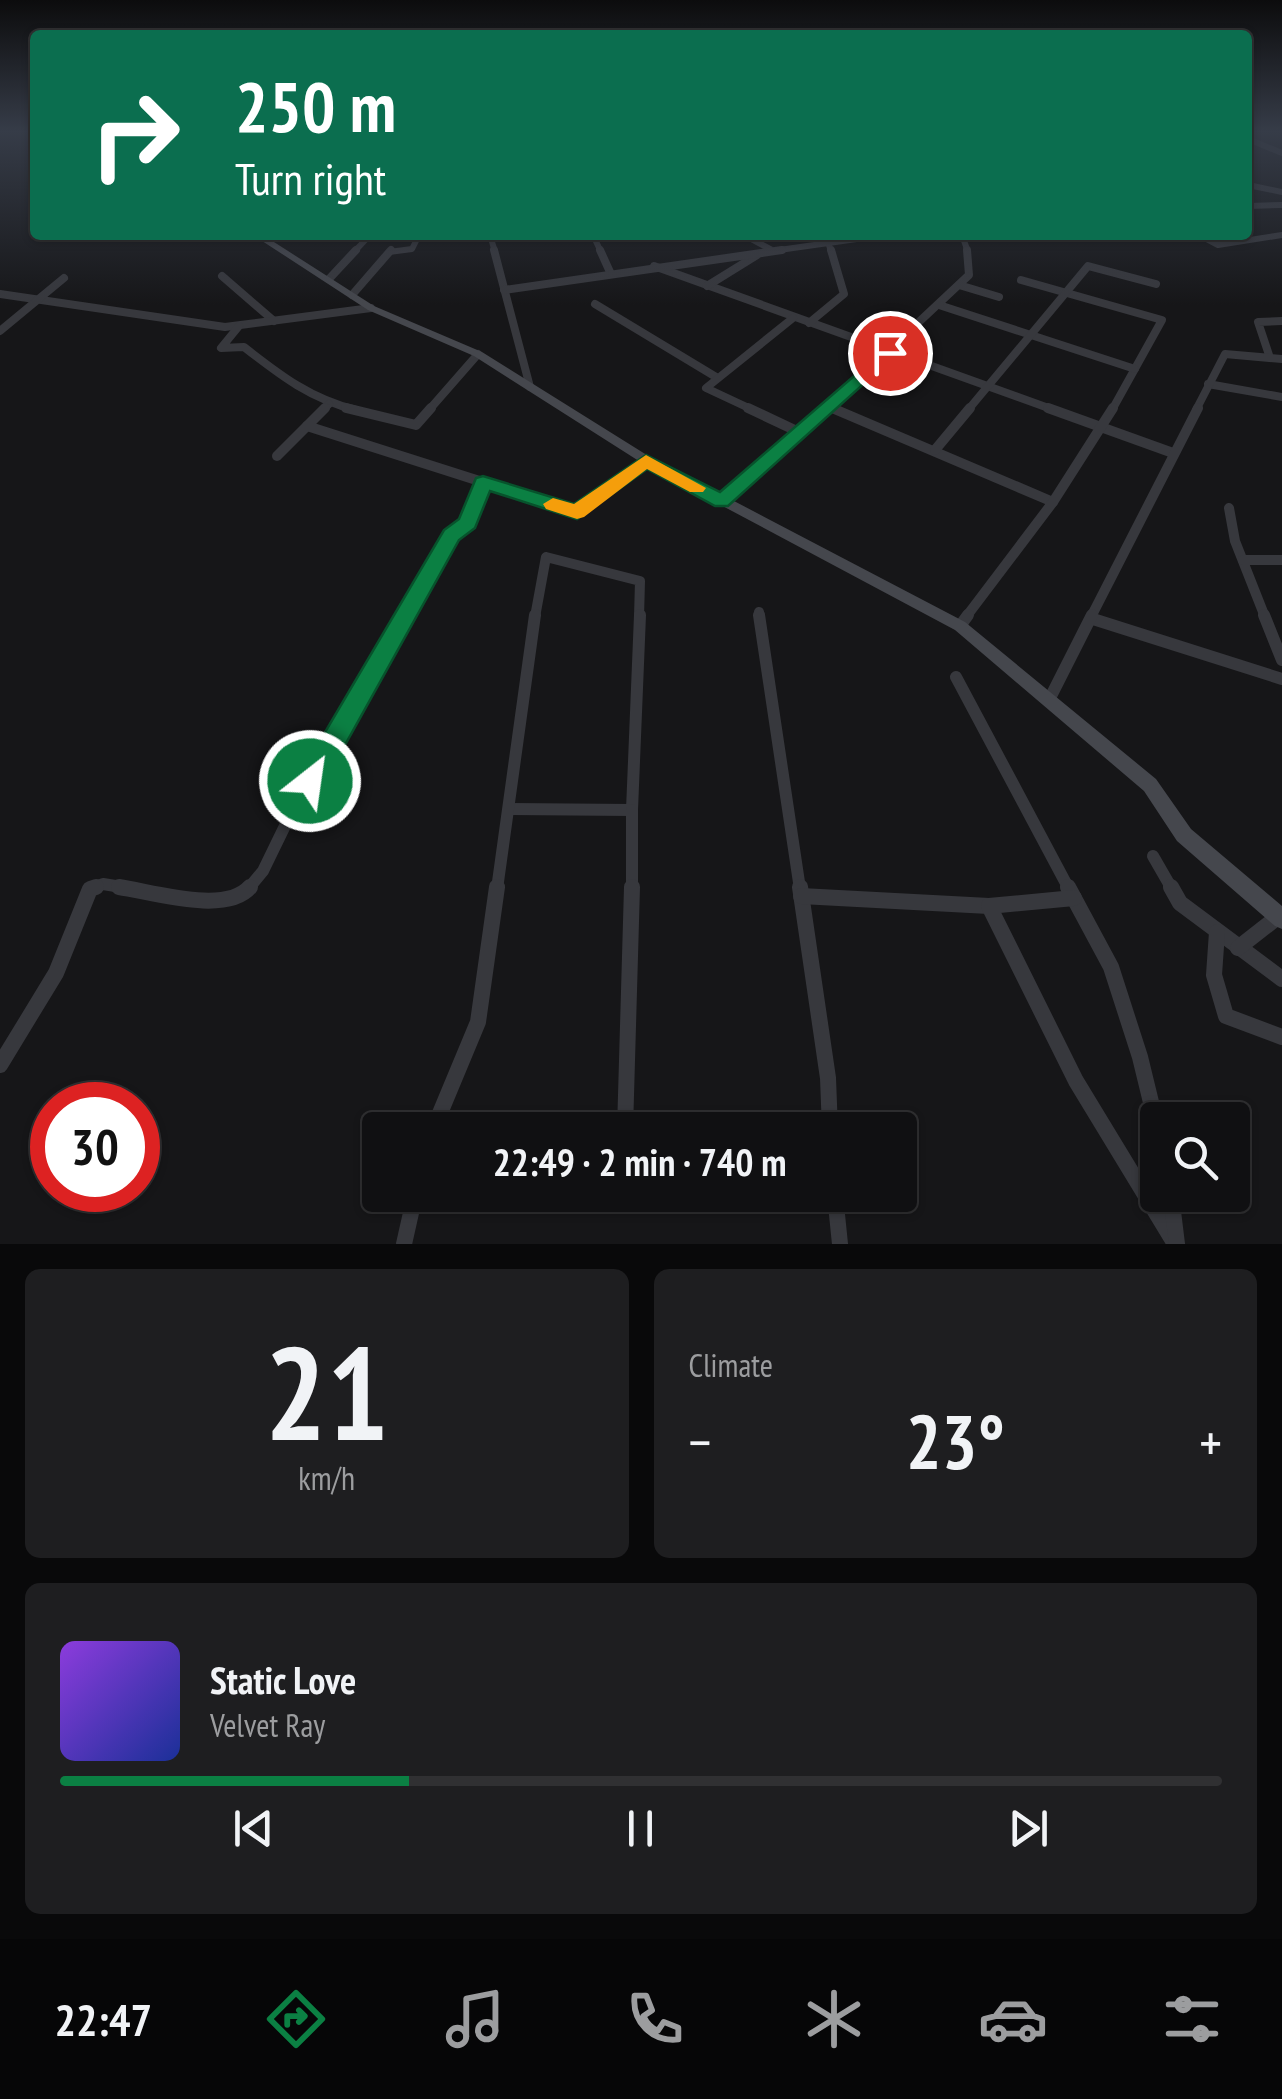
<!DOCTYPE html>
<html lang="en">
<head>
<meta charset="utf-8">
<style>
	:root { --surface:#101012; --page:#1e1e20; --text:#f1f3f6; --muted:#9c9d9f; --line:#303032; --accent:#0b8043 }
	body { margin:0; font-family:"PT Sans Narrow",sans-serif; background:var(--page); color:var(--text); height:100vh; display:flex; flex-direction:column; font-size:38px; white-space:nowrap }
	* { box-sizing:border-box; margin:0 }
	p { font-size:32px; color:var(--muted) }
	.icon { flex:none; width:55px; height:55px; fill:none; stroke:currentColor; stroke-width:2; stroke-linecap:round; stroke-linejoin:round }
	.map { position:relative; height:1244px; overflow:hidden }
	.side { display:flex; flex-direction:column; gap:25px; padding:25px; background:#09090a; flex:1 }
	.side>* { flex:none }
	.banner { position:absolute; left:30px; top:30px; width:1222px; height:210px; border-radius:10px; box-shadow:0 2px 8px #0004,0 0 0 2px var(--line); background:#0b6e4f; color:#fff; overflow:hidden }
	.controls { position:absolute; left:1140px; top:1102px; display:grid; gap:20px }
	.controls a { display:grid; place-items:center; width:110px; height:110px; border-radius:10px; background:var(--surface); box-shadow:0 2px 8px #0004,0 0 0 2px var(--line); font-size:50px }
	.speed { position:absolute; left:30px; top:1082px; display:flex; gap:20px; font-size:50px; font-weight:700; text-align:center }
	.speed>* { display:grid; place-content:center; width:130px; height:130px; border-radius:50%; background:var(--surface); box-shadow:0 2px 8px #0004,0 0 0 2px var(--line); line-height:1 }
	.speed .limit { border:15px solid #d22; background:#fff; color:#111 }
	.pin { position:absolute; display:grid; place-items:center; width:85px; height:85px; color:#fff; margin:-42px; border:5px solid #fff; border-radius:50%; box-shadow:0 2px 10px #0007 }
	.me { position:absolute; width:110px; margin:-55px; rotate:30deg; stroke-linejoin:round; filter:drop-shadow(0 0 8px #0008) }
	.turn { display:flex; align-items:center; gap:35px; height:210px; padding:0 40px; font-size:45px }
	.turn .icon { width:130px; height:130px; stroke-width:2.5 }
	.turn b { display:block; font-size:70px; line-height:85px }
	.big { font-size:75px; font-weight:600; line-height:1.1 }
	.side .tile { flex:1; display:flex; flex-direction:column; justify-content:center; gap:15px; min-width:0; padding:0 35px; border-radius:15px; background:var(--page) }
	.side .dial { align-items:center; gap:0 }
	.dial b { font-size:130px; line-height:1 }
	.song { display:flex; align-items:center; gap:30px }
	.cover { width:120px; height:120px; border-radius:15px; background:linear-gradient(135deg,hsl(270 70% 55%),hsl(230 70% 35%)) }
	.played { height:10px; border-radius:5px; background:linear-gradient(90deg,var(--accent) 30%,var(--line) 30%) }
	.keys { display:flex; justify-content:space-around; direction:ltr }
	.heat { display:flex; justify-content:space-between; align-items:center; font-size:55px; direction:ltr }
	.side .tiles { flex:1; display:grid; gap:25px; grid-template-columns:1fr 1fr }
	.tile:last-child { grid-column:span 2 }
	.trip { position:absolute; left:362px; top:1112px; width:555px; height:100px; border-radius:10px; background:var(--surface); box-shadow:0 2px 8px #0004,0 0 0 2px var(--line); font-weight:600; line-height:100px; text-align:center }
	.tab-bar { display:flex; height:160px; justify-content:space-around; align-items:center; background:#060607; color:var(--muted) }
	.tab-bar .icon { width:70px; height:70px }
	.tab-bar .selected { color:var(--accent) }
	.tab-bar b { font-size:45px; color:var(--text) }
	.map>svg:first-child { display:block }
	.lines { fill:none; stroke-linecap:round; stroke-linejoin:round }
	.street-far4 { stroke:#37383d; stroke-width:6 }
	.street-far3 { stroke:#37383d; stroke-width:8 }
	.street-far2 { stroke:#37383d; stroke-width:10 }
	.street-far1 { stroke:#37383d; stroke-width:12 }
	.street { stroke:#37383d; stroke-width:16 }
	.secondary { fill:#45474d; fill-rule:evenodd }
	.route { fill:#0b8043; stroke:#07532c; stroke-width:2.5 }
	.slow { fill:#f59e0b }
</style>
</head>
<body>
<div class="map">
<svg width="1282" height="1244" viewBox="0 0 1282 1244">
	<rect width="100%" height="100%" fill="#161618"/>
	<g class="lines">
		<g class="street-far4">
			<polyline points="1248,139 1282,153"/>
			<polyline points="1248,185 1282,192"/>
			<polyline points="1248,206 1282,205"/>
			<polyline points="490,235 495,252"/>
			<polyline points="593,235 601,252"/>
			<polyline points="744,235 770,249"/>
			<polyline points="826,235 831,252"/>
			<polyline points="962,235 968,252"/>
			<polyline points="1199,235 1218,245 1282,235"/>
			<polyline points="354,252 370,235"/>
			<polyline points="389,252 412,249 419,235"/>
			<polyline points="765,252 885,235"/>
		</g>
		<g class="street-far3">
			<polyline points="494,250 530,387"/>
			<polyline points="600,250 610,272"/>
			<polyline points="654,266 1054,410"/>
			<polyline points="222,276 274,321"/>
			<polyline points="329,279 356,250"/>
			<polyline points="1021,280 1162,320 1112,410"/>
			<polyline points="959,285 999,297"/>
			<polyline points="707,286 757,255"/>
			<polyline points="504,290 782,250"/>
			<polyline points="0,294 225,327 371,308"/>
			<polyline points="352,295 391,250"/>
			<polyline points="595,304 716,377"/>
			<polyline points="939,305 1135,369"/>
			<polyline points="809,323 844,294 831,250"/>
			<path d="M239,326L221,348L244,347C281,376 311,399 356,410"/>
			<polyline points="0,331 64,278"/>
			<polyline points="1270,358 1258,322 1282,321"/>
			<polyline points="1208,384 1282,397"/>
			<polyline points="830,407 838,410"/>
			<polyline points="323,410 329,404"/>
			<polyline points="429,410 478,354"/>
			<polyline points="753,410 706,388 793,318"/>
			<polyline points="825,410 969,275 967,250"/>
			<polyline points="968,410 1088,266 1156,284"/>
			<polyline points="1196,410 1225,354 1282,359"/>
		</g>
		<g class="street-far2">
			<polyline points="346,408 416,425 431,408"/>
			<polyline points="748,408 801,433"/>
			<polyline points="832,408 1053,502"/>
			<polyline points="1048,408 1173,453"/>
			<polyline points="307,426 577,512 646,460"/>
			<polyline points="935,450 970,408"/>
			<polyline points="277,456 325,408"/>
			<polyline points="721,502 828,408"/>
			<polyline points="1229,508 1235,541 1265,617"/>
			<polyline points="1243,560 1282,560"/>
			<polyline points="759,612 760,617"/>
			<polyline points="404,617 452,535 468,523 483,482"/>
			<polyline points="535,617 546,557 640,581 639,617"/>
			<polyline points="966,617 1053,502 1113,408"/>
			<polyline points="1091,617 1198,408"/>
		</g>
		<g class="street-far1">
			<polyline points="759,615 800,889"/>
			<polyline points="1264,615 1282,660"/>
			<polyline points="1093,619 1282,679"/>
			<polyline points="960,626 968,615"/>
			<polyline points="956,677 1069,889"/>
			<polyline points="1049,700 1092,615"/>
			<polyline points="510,809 632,810 640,615"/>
			<polyline points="632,810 632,889"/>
			<polyline points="1153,856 1172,889"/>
			<polyline points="90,889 103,884 134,889"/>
			<polyline points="248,889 263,871 299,797 405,615"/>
			<polyline points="497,889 535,615"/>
		</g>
		<g class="street">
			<path d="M119,887C153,892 226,915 250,887"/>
			<polyline points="800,887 828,1078 830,1130"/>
			<polyline points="1068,887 1111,967 1140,1057 1158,1131"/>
			<polyline points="1171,887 1180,903 1282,979"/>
			<polyline points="801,896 989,906"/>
			<polyline points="1074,898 989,906 1076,1081 1175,1244"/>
			<polyline points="1217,932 1214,975 1226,1016 1282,1037"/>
			<polyline points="1238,948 1279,916"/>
			<polyline points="0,1065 56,973 90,889 96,887"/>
			<polyline points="433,1130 478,1022 497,887"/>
			<polyline points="625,1130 632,887"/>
			<polyline points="811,1195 835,1196"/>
			<polyline points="835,1195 840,1244"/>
			<polyline points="1171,1195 1177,1244"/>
			<polyline points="404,1244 415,1195"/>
		</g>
		<polygon class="secondary" points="253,235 263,235 374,306 482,352 650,457 965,622 1156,779 1191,829 1282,906 1282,929 1275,926 1177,841 1144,791 955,630 642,463 474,356 368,310"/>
	</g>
	<linearGradient id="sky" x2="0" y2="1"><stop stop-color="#0c0c0d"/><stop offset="0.43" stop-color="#363c48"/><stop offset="1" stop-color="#363c48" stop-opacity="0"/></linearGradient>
	<rect width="1282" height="305" fill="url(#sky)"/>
	<polygon class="route" points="884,350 898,353 728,506 715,506 647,469 577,519 490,491 475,528 459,540 320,790 310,794 301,790 297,781 301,773 444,530 459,519 476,478 483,476 574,504 646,455 720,492"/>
	<polygon class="slow" points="646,455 706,488 703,492 690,492 647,469 584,517 577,519 546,509 543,504 553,498 574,504"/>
</svg>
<div class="controls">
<a><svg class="icon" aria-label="search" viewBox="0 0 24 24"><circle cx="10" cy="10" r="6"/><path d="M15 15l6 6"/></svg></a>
</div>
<div class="speed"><div class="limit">30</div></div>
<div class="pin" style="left:890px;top:353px;background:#d93025"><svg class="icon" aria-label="arrive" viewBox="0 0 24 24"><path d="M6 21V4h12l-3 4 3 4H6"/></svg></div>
<svg class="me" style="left:310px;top:781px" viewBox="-20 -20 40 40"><circle r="17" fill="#0b8043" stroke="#fff" stroke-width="3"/><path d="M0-11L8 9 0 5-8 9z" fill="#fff"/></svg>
<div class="trip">22:49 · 2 min · 740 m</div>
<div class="banner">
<div class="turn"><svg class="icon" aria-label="right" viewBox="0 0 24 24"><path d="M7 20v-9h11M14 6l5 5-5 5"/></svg><div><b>250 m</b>Turn right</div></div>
</div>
</div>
<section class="side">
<div class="tiles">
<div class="tile dial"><b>21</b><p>km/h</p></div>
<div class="tile"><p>Climate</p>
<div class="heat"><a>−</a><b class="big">23°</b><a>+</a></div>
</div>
<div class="tile">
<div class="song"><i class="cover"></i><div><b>Static Love</b><p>Velvet Ray</p></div></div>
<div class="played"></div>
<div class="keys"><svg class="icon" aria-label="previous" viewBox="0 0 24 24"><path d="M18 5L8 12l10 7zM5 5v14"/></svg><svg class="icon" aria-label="pause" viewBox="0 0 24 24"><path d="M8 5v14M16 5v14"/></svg><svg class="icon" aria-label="next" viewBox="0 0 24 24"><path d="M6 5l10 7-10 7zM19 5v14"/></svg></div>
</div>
</div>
</section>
<nav class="tab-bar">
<b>22:47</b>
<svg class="icon selected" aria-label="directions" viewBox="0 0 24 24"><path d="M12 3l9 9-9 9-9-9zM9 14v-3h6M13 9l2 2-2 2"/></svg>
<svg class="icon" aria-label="music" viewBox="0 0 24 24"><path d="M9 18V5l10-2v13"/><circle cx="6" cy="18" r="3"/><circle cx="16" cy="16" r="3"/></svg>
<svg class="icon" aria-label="phone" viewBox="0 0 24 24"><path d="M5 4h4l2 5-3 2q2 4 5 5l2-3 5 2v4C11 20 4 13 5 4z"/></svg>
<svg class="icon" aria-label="climate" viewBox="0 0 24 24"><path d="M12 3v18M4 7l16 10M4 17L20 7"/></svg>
<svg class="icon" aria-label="car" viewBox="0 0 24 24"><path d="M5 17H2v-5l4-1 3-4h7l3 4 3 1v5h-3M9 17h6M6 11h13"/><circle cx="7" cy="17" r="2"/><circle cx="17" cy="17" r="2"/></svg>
<svg class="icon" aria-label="filters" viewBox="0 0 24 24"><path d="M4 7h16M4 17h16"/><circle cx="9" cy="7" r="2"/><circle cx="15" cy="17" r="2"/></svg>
</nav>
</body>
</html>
